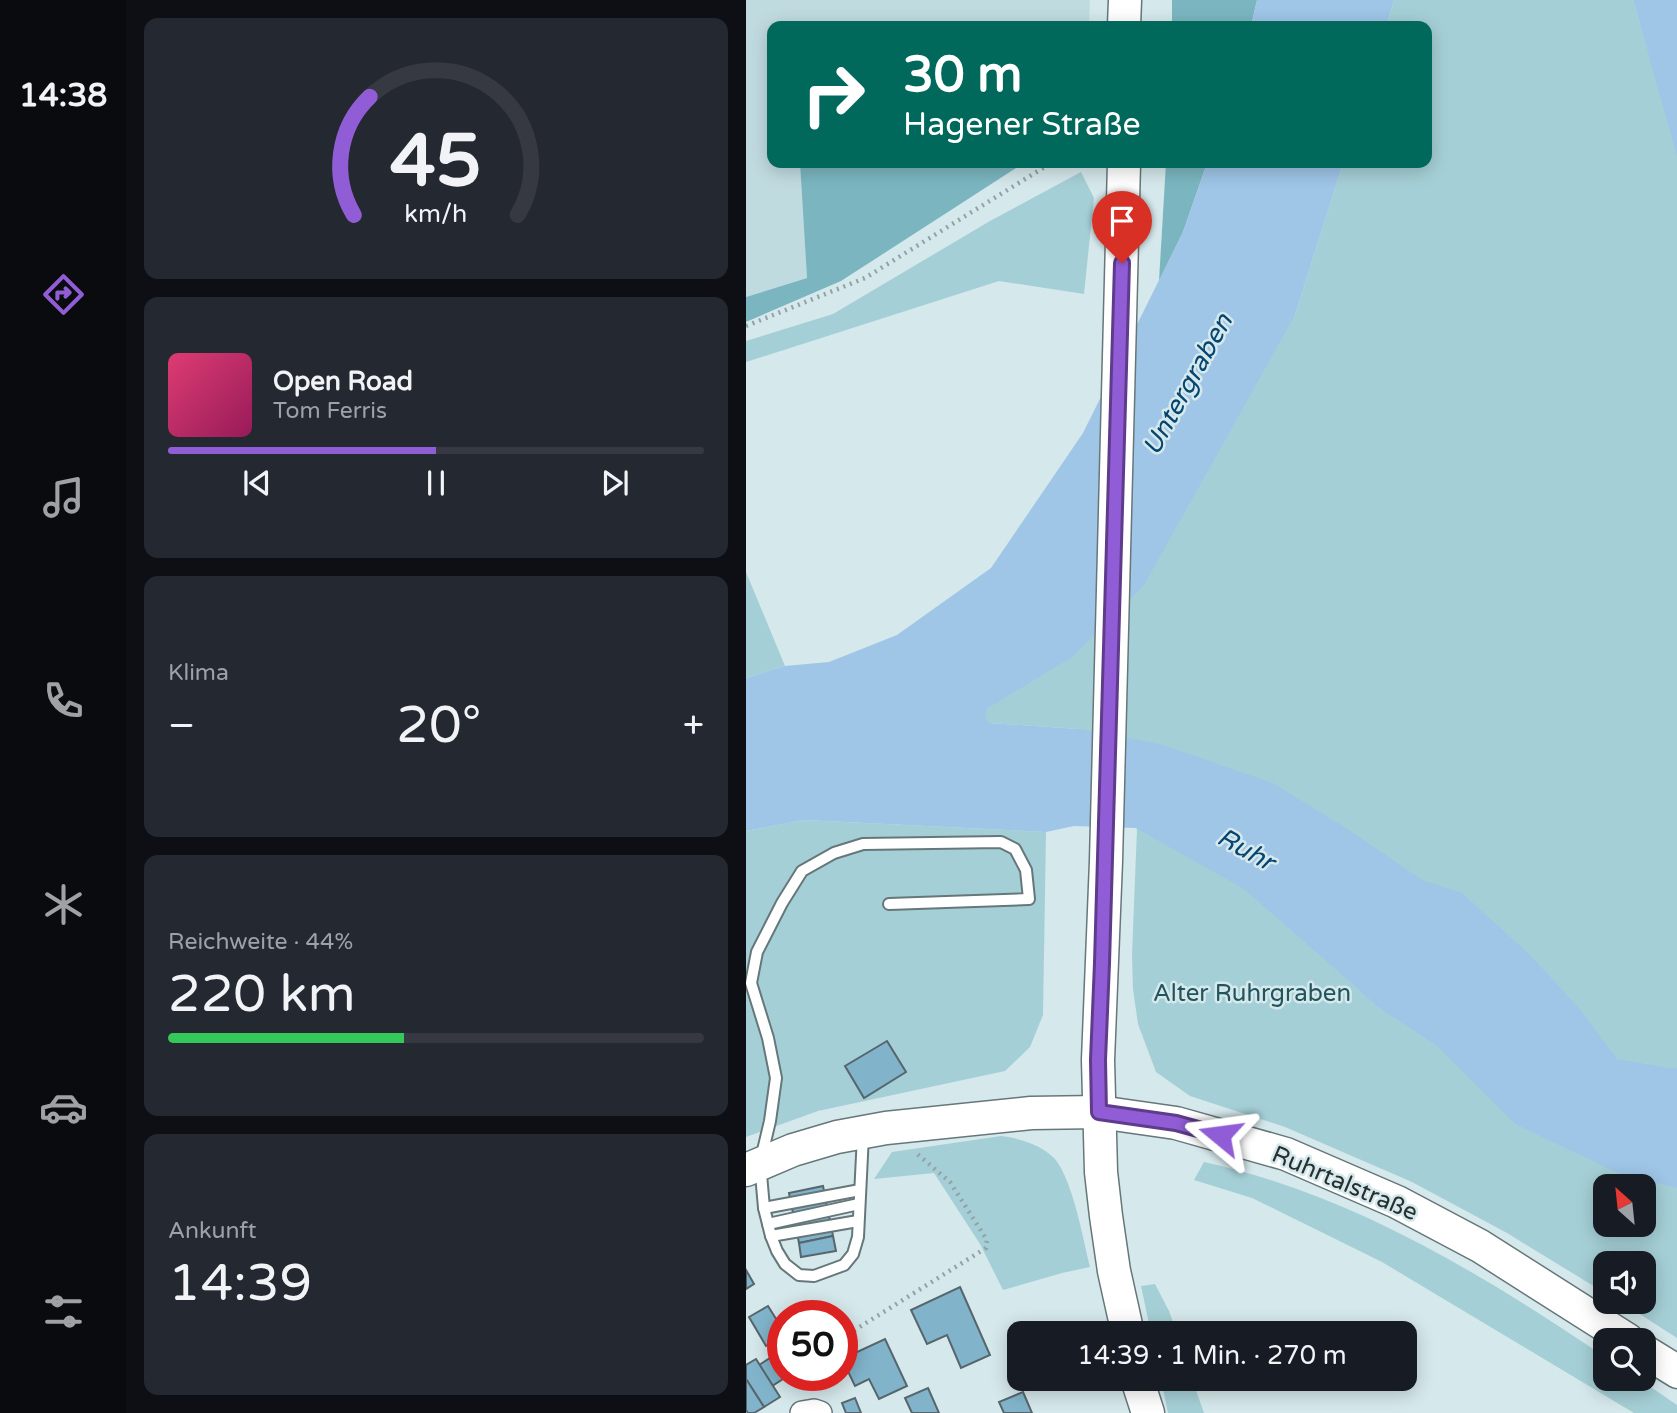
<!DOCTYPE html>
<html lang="de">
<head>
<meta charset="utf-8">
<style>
	:root { --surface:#171b24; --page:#242831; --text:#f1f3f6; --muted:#9ea1a6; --line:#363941; --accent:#915dd6 }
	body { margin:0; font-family:"Varela Round",sans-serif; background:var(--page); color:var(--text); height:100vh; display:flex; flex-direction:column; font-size:26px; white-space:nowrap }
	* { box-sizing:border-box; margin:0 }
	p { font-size:23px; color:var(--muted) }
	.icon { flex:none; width:38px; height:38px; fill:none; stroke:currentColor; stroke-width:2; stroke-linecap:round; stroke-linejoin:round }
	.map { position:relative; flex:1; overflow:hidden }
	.details { display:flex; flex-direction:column; gap:18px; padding:18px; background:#0d0f14; width:620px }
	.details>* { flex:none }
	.guide { position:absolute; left:21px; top:21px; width:665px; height:147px; border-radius:14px; box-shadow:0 4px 18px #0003; background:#00695c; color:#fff; overflow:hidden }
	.needle { width:46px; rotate:333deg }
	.controls { position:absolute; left:847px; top:1174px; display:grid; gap:14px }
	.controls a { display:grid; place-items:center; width:63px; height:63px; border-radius:14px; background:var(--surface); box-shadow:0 4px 18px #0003; font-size:35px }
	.speed { position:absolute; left:21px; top:1300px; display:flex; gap:14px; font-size:35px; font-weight:700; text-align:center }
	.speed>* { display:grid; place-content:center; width:91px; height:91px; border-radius:50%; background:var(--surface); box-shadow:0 4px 18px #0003; line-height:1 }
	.speed .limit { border:10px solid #d22; background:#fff; color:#111 }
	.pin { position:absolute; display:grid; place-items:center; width:60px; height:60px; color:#fff; margin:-72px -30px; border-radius:50% 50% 50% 0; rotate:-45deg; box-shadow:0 0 7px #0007 }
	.pin .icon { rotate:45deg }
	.me { position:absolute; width:77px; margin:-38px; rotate:286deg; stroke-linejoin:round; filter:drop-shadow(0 0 5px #0008) }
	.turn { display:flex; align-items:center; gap:24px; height:147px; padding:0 21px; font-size:32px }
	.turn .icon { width:91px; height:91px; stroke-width:2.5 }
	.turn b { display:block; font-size:49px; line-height:60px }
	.big { font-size:52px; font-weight:600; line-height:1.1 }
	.details .card { flex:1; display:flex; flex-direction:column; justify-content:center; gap:10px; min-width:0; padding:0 24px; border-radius:14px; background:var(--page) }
	.details .dial { align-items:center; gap:0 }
	.dial svg { height:182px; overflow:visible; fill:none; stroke:var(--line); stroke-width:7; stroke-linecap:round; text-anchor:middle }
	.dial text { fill:var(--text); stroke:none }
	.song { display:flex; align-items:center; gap:21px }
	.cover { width:84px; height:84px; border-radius:10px; background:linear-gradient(135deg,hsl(340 70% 55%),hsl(330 70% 35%)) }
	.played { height:7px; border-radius:4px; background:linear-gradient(90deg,var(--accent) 50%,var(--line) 50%) }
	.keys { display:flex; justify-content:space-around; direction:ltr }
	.heat { display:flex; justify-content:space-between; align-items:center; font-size:38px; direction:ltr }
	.charge { height:10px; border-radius:5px; background:linear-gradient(90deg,#34c759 44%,var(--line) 0) }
	.trip { position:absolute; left:261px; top:1321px; width:410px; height:70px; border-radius:14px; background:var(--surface); box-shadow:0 4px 18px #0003; font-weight:600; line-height:70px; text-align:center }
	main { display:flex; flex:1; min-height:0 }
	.menu { display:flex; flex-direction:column; width:126px; justify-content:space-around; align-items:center; background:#090b0e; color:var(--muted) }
	.menu .icon { width:49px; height:49px }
	.menu .on { color:var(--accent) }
	.menu b { font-size:32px; color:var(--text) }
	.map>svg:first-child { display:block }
	.built { fill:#c0dbe0 }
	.green { fill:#a5cfd6; fill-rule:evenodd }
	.forest { fill:#7bb6c0 }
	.water { fill:#9fc5e7 }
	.building { fill:#81b4cb; stroke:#57656c; stroke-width:2 }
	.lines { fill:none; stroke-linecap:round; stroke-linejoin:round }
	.lane-casing { stroke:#66777a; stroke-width:14 }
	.street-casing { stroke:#66777a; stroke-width:26 }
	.secondary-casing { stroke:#66777a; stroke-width:35 }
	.path { stroke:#93a2a4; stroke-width:4.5; stroke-dasharray:2 5; stroke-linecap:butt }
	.lane { stroke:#fff; stroke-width:10 }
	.street { stroke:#fff; stroke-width:23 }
	.secondary { stroke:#fff; stroke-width:32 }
	.route-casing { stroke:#5e3c8b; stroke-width:18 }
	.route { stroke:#915dd6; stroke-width:12 }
	.labels { text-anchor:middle; stroke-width:5; stroke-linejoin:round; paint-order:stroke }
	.park-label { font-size:24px; fill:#21545c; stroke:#d5e8eb }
	.street-label { font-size:24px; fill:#282f30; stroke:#d5e8eb }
	.water-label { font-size:26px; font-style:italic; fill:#054570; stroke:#d5e8eb }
</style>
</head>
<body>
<main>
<nav class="menu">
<b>14:38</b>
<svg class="icon on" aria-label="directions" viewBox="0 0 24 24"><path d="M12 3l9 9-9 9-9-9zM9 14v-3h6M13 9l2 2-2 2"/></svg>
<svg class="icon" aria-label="music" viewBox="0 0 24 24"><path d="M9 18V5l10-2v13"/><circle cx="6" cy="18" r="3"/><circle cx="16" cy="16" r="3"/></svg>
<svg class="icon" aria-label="phone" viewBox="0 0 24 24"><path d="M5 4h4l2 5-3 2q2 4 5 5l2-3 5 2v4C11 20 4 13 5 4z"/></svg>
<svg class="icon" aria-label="climate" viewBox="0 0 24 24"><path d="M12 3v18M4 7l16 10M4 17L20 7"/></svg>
<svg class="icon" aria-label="car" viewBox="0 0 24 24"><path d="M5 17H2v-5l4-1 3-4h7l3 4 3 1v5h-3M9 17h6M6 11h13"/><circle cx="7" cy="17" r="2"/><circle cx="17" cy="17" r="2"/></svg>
<svg class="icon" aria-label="filters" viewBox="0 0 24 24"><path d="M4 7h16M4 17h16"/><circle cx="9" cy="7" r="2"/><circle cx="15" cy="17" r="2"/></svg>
</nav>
<section class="details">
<div class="card dial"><svg viewBox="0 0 100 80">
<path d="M14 69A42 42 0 1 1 86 69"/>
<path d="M14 69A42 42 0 0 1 21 17" stroke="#915dd6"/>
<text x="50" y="56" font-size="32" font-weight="700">45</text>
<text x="50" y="72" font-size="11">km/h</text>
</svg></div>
<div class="card">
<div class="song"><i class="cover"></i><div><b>Open Road</b><p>Tom Ferris</p></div></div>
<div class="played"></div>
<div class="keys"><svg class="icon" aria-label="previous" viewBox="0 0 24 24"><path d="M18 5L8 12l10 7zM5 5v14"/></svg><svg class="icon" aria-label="pause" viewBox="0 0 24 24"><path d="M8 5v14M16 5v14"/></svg><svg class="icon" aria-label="next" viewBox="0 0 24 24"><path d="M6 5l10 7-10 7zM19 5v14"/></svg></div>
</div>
<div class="card"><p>Klima</p>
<div class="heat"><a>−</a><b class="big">20°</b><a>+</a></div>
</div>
<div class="card"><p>Reichweite · 44%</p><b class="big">220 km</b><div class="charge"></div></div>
<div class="card"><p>Ankunft</p><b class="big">14:39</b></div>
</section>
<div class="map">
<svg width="932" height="1413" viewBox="0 0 932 1413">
	<rect width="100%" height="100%" fill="#d5e8eb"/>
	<polygon class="built" points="0,0 344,0 343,26 26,26 26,163 54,163 61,278 0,297"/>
	<g class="green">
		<path d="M648,0H887L932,156L931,1338L875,1302H898V1264H859V1293L761,1233L666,1182L539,1127L444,1096L410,1072L392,1024L387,989L386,955L391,829L333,729L243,723L238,716L242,708L549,315L597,163H681V26H640ZM859,1186H898V1225H859Z"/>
		<polygon points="335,172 348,198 338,294 253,281 0,362 0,341 87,314 244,221"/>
		<polygon points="0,572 39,666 0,678"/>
		<polygon points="58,820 300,832 297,1015 284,1047 259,1071 72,1111 0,1137 0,831"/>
		<path d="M255,1136C273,1138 296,1145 309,1159C327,1181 337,1239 344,1267L316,1273L257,1290L234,1244L188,1173L128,1179L146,1152Z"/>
		<path d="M458,1162C605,1194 736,1274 859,1357V1379H893L931,1405V1413H888L636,1262L506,1198L448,1180Z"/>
		<polygon points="409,1284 423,1311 431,1333 405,1333 395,1286"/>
		<polygon points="415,1379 446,1379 458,1413 422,1413"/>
	</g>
	<g class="forest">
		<polygon points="426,0 511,0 505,26 426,26"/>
		<polygon points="54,163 278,163 95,281 0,322 0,297 61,278"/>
		<polygon points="420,163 461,163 437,232 413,281"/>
	</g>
	<g class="water">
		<polygon points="511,0 648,0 640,26 505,26"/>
		<polygon points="887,0 931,0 931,156"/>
		<polygon points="461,163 597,163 549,315 398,585 326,657 242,708 239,716 243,723 333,729 414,744 527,783 603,830 676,880 716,893 782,953 834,1009 871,1059 922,1068 931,1068 931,1188 872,1173 769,1124 690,1045 636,1010 498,889 390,828 328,826 300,832 58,820 0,831 0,678 39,666 83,662 151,635 245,568 337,433 437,232"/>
	</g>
	<g class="building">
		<polygon points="141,1041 160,1072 118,1098 99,1066"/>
		<polygon points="77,1186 87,1236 53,1243 43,1193"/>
		<polygon points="87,1236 90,1251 55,1257 53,1243"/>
		<polygon points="0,1270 8,1284 0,1289"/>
		<polygon points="214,1287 244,1355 215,1368 201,1335 181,1344 165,1310"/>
		<polygon points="22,1306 37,1330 37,1337 20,1346 3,1317"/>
		<polygon points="139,1339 161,1386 133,1399 123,1379 109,1386 96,1359"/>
		<polygon points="24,1358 37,1379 26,1386 13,1365"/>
		<polygon points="10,1359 34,1397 18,1407 0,1379 0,1365"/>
		<polygon points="0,1379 18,1407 8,1413 2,1413 0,1410"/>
		<polygon points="182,1388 193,1413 166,1413 159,1398"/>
		<polygon points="277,1392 286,1413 258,1413 253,1402"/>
		<polygon points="109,1398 115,1413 100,1413 96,1403"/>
	</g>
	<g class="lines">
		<defs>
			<g id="lane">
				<polyline points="117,1135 112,1237 107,1254 98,1265 68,1276 53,1275 39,1264 31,1251 25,1236 18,1208 14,1163 24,1121 30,1078 22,1038 5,983 11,952 36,903 56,871 88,853 117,844 255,842 269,849 280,870 283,899 143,904"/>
				<polyline points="18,1208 114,1190"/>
				<polyline points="22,1224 113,1204"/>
				<polyline points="25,1236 112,1221"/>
			</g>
			<polyline id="street" points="56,1413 68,1411 74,1413"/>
			<g id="secondary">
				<polyline points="378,26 379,0"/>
				<polyline points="378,163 360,861 352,1060 355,1172 360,1216 368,1271 382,1334"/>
				<polyline points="0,1170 47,1150 91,1137 140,1128 285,1113 353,1112 430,1123 540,1154 651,1202 734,1246 882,1340"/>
				<polyline points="898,1351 932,1372"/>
				<polyline points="391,1379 402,1413"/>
			</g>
		</defs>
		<use href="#lane" class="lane-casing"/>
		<use href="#street" class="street-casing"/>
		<use href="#secondary" class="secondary-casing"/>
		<g class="path">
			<polyline points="0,326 119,278 305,163"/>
			<polyline points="96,1338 240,1248 241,1240 204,1182 169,1152"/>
			<polyline points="71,1389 73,1376"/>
		</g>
		<use href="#lane" class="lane"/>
		<use href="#street" class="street"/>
		<use href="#secondary" class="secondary"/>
	</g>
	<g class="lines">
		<defs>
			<polyline id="route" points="376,263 356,963 352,1060 353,1112 430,1123 474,1135"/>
		</defs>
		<use href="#route" class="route-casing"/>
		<use href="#route" class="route"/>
	</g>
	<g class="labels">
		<g class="park-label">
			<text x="506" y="1001">Alter Ruhrgraben</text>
		</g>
		<g class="street-label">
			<text transform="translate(599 1183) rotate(23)" y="8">Ruhrtalstraße</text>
		</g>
		<g class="water-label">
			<text transform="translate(441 384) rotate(-61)" y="9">Untergraben</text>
			<text transform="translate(500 849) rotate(29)" y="9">Ruhr</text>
		</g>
	</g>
</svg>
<div class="controls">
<a><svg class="needle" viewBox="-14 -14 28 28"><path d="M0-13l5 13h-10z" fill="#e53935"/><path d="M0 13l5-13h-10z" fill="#9ea1a6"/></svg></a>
<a><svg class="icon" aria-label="sound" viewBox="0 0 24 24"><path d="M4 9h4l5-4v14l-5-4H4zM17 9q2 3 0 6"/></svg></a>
<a><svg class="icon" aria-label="search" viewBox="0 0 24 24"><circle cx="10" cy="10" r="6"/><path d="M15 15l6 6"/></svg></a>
</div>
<div class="speed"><div class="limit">50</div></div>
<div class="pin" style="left:376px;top:263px;background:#d93025"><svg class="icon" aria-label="arrive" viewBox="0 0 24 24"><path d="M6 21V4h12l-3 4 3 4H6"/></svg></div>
<svg class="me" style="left:474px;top:1135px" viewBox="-20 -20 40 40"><path d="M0-17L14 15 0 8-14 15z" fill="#915dd6" stroke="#fff" stroke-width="4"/></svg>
<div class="trip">14:39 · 1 Min. · 270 m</div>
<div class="guide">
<div class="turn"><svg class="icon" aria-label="right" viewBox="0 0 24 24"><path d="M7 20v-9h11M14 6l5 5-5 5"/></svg><div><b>30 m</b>Hagener Straße</div></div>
</div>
</div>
</main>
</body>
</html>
